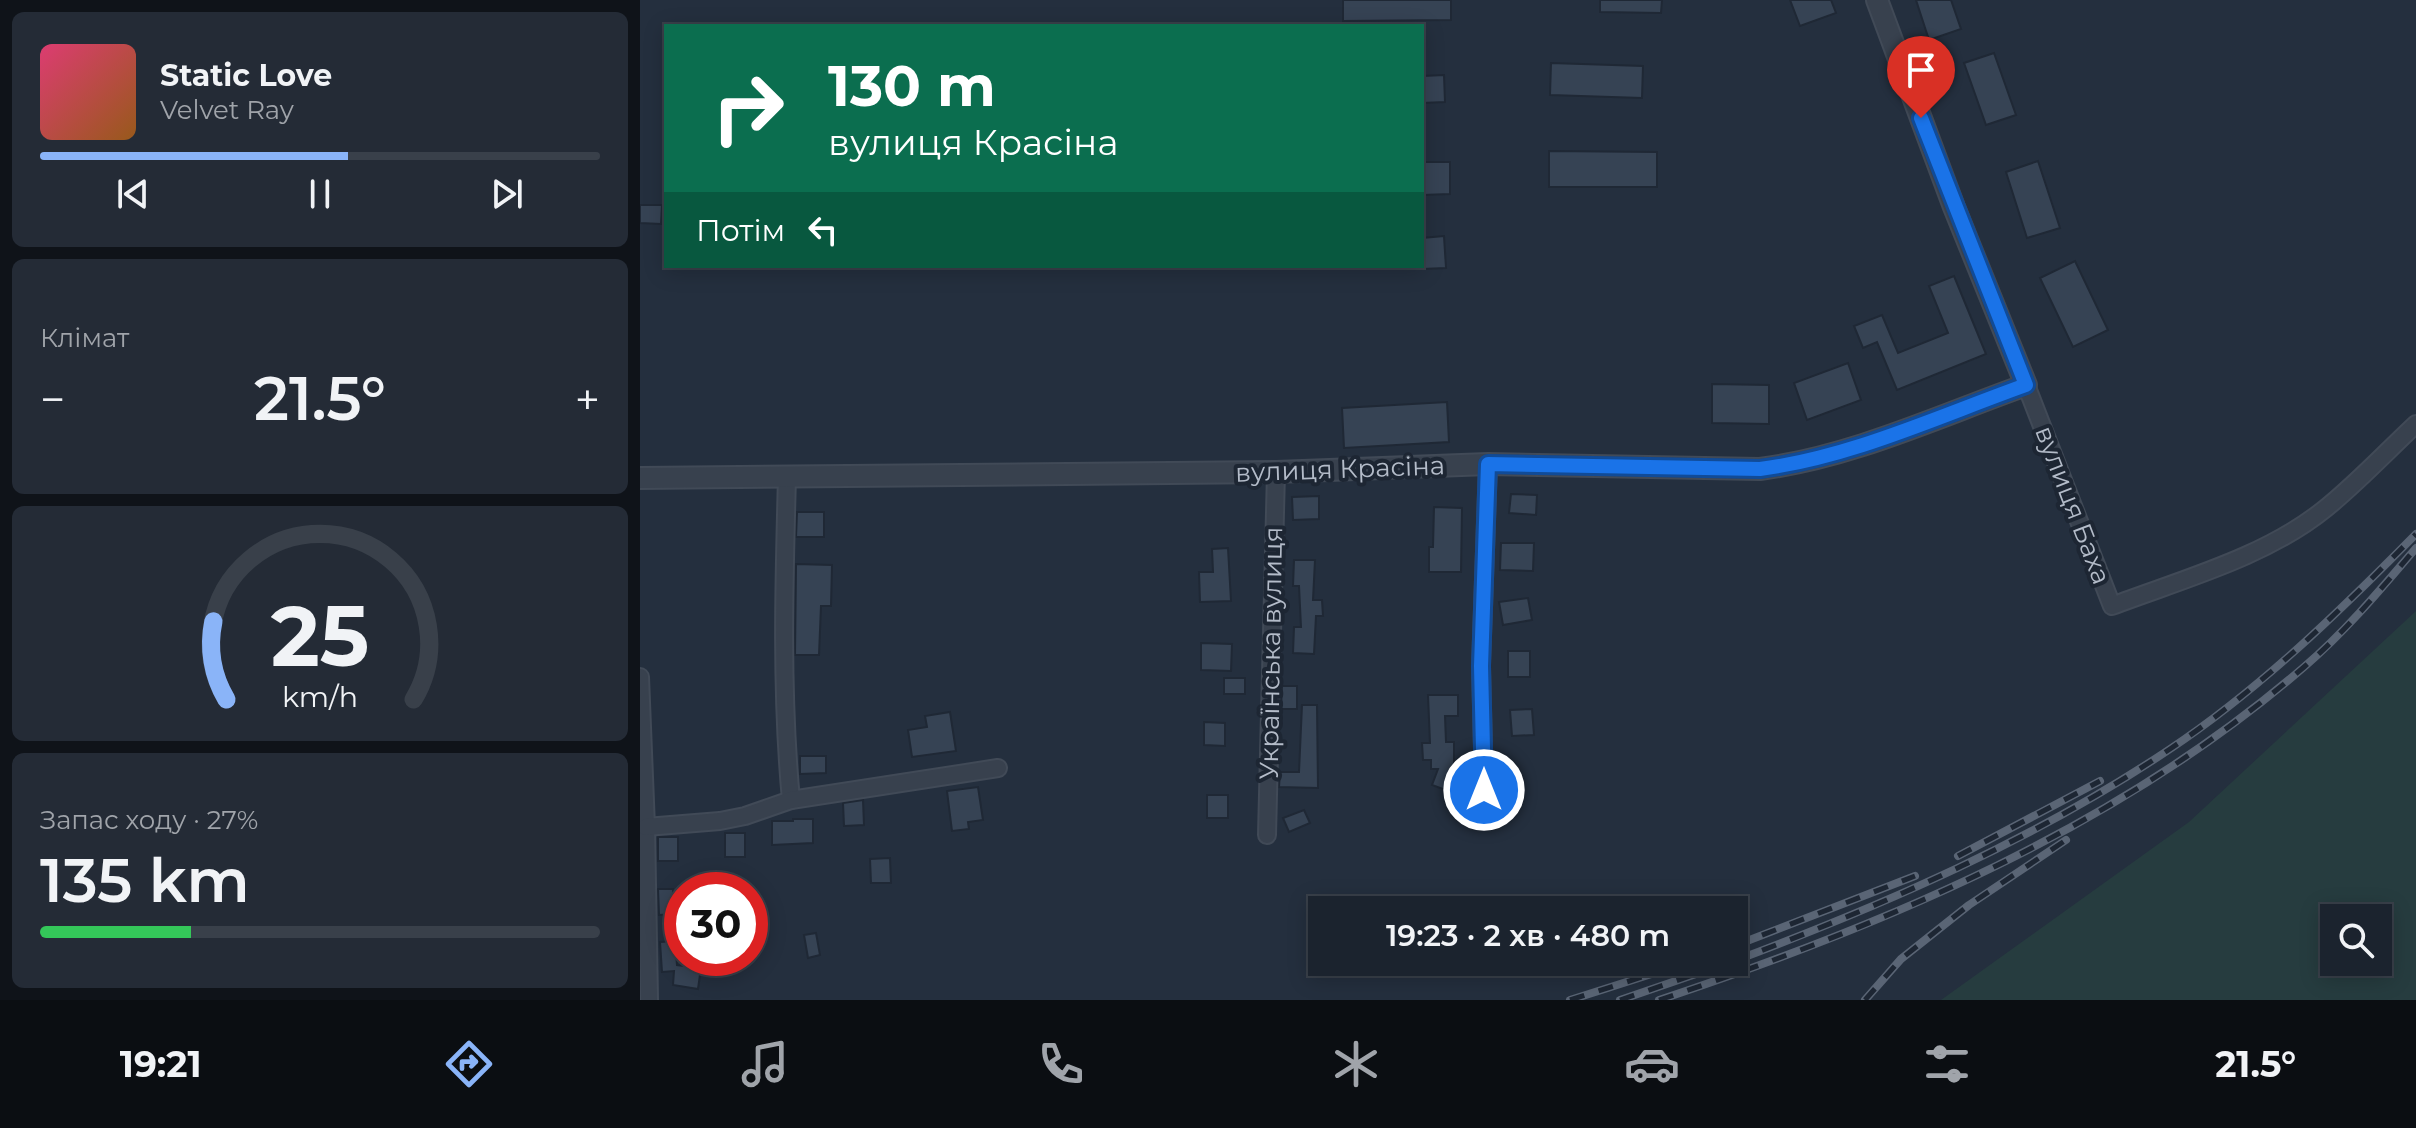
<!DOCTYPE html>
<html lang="uk">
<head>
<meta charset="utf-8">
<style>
	:root { --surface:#1b232e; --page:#242b36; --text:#f1f3f6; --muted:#a0a4aa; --line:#39404a; --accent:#8ab4f8 }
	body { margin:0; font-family:Montserrat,sans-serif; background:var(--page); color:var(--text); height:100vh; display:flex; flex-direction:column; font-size:30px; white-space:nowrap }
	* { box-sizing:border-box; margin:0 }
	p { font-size:26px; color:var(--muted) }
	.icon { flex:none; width:44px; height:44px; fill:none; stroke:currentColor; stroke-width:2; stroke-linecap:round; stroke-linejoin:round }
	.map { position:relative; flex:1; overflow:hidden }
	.panel { display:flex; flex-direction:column; gap:12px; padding:12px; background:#0f1319; width:640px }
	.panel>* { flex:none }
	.hud { position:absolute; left:24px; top:24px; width:760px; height:244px; border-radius:0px; box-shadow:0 4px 20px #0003,0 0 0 2px var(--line); background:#0b6e4f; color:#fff; overflow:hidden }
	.fabs { position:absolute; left:1680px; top:904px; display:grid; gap:16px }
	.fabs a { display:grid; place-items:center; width:72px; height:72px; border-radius:0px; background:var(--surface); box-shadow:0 4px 20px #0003,0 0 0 2px var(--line); font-size:40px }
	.speed { position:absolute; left:24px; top:872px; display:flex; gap:16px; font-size:40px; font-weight:700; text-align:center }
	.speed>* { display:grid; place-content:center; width:104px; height:104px; border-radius:50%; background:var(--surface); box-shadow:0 4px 20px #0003,0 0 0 2px var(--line); line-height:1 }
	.speed .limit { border:12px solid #d22; background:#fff; color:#111 }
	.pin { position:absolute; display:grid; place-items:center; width:68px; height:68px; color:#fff; margin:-82px -34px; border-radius:50% 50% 50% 0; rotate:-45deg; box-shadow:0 0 8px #0007 }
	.pin .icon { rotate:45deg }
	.me { position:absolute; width:88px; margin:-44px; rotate:0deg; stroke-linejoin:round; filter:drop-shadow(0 0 6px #0008) }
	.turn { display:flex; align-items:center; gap:28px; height:168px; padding:0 32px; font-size:36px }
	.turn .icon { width:104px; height:104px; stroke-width:2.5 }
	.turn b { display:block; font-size:56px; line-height:68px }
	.then { display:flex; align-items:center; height:76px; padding:0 32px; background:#0003; gap:16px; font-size:30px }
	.big { font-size:60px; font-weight:600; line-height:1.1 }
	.panel .widget { flex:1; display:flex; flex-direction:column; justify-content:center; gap:12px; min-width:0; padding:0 28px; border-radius:12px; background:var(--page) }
	.panel .dial { align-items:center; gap:0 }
	.dial svg { height:208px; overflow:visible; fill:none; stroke:var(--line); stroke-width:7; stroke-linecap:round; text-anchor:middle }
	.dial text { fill:var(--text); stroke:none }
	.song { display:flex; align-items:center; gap:24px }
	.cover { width:96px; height:96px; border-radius:12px; background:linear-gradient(135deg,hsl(340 70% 55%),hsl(30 70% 35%)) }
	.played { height:8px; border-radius:4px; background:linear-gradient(90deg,var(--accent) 55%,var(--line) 55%) }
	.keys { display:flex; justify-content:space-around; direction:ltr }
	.heat { display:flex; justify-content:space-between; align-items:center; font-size:44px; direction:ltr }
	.charge { height:12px; border-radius:6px; background:linear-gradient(90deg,#34c759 27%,var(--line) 0) }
	.trip { position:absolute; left:668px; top:896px; width:440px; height:80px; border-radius:0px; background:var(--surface); box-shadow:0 4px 20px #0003,0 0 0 2px var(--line); font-weight:600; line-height:80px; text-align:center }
	.tabs { display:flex; height:128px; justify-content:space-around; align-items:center; background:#0b0e12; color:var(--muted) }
	.tabs .icon { width:56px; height:56px }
	.tabs .current { color:var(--accent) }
	.tabs b { font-size:36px; color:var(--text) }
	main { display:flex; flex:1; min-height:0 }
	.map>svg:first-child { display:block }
	.green { fill:#263c3f; fill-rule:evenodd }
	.building { fill:#364354; stroke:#1f2835; stroke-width:2 }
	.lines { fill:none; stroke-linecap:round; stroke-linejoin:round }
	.minor-casing { stroke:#414a57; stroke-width:20 }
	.tertiary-casing { stroke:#414a57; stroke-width:24 }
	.minor { stroke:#38414e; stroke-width:16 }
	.tertiary { stroke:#38414e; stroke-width:20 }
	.rail-casing { stroke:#5a6575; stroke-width:8 }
	.rail { stroke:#1d2633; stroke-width:5; stroke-dasharray:15; stroke-linecap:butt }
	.route-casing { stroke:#114b97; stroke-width:20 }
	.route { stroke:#1a73e8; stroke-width:14 }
	.labels { text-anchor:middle; stroke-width:8; stroke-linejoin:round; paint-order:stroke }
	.street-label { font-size:26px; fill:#b4bcc9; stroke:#1d2633 }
</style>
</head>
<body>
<main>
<section class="panel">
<div class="widget">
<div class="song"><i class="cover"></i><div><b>Static Love</b><p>Velvet Ray</p></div></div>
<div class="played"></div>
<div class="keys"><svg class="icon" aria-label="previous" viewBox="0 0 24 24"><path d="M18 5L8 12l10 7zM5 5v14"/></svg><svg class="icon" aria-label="pause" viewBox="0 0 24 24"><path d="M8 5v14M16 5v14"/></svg><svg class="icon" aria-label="next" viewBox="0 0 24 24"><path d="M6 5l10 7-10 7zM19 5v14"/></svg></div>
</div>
<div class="widget"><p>Клімат</p>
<div class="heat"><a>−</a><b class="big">21.5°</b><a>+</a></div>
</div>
<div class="widget dial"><svg viewBox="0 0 100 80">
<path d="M14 69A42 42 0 1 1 86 69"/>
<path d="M14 69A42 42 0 0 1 9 39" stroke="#8ab4f8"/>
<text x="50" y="56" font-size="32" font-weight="700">25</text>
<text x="50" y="72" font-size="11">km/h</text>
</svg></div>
<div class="widget"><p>Запас ходу · 27%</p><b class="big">135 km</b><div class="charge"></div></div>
</section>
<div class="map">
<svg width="1776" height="1000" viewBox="0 0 1776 1000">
	<rect width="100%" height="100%" fill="#242f3e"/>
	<path class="green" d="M1776,611V1000H1301L1549,822ZM1694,918H1738V962H1694Z"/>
	<g class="building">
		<polygon points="703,0 811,0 811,20 703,21"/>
		<polygon points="960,0 1022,0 1021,13 960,12"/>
		<polygon points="1150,0 1191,0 1196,13 1160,26"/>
		<polygon points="1276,0 1311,0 1321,29 1289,40"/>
		<polygon points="1354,53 1376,115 1346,125 1324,63"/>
		<polygon points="911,63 1003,66 1002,98 910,95"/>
		<polygon points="804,75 805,102 782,103 782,76"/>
		<polygon points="909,151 1017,152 1017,187 909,187"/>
		<polygon points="1398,161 1420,228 1387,238 1366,172"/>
		<polygon points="782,162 810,162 810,194 782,195"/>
		<polygon points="0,205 22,205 21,224 0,223"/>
		<polygon points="804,236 806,268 782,269 782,238"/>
		<polygon points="1435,261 1468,330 1433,347 1400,278"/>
		<polygon points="1314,276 1346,354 1257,390 1237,342 1223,348 1214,326 1242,315 1258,353 1308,333 1289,286"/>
		<polygon points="1208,363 1221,400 1167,420 1154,383"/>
		<polygon points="1072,384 1129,385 1129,424 1072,423"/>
		<polygon points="807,402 809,442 704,448 702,408"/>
		<polygon points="871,494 897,495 896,515 869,513"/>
		<polygon points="679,496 679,519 653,520 652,497"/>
		<polygon points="794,507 822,508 821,572 789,572 789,547 793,547"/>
		<polygon points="157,512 184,512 184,537 156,537"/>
		<polygon points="861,543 894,543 893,571 860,570"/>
		<polygon points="588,548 591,601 560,602 559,572 573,572 572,549"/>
		<polygon points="654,560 675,560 673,600 682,600 683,616 676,616 674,654 653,653 654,627 661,627 659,586 653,586"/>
		<polygon points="156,564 192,565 191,606 181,606 179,655 155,655"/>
		<polygon points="888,598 892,620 863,625 859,602"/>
		<polygon points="561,643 592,644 591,671 561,670"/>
		<rect x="868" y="651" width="22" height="26"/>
		<rect x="584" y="678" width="21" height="16"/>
		<polygon points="642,686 657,686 657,709 641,709"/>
		<polygon points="788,695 818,695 818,716 805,716 806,742 814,742 814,775 832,779 827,798 792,785 798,769 791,769 791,760 783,760 782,743 790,743"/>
		<polygon points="662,705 677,705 678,788 639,787 640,772 659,772"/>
		<polygon points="892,709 894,735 872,736 870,710"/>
		<polygon points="310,712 316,751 272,757 268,730 287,727 285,716"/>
		<polygon points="564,722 585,723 585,746 564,745"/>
		<polygon points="160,756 186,756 186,773 160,774"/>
		<polygon points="338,787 343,820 328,822 329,829 312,831 307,791"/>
		<rect x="567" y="795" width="21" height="23"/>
		<polygon points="223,800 224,825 204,826 203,803"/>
		<polygon points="664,810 670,823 649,832 643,818"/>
		<polygon points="153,819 173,819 173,843 132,845 132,821 153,821"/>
		<rect x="85" y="833" width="20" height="24"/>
		<rect x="18" y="837" width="20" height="24"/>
		<polygon points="250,858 251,883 231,883 230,859"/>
		<polygon points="18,889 33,889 35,914 19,915"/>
		<polygon points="176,933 180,955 168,958 164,935"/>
		<polygon points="35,941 37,965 61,968 58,989 33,985 34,971 22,972 20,942"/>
	</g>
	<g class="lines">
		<defs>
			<g id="minor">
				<path d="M1386,385L1472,606C1543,579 1626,557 1686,508C1717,483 1746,452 1776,424"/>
				<path d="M147,477C144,585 141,693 151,800"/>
				<polyline points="0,677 6,827 9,1000"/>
				<polyline points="844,790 841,666 848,464"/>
				<polyline points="6,827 80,821 105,816 151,800 358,768"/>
				<polyline points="627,835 636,472"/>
			</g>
			<path id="tertiary" d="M0,478L636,472L848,464L1120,469C1212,457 1299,416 1386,385L1314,207L1237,0"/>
		</defs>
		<use href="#minor" class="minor-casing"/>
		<use href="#tertiary" class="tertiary-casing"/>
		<use href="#minor" class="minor"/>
		<use href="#tertiary" class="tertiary"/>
		<defs>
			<g id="rail">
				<polyline points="1318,856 1460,781"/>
				<polyline points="1094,946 1275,876"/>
				<path d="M1094,961C1246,904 1394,840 1530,749C1620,689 1700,611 1776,534"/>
				<polyline points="930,1000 1049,962"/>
				<polyline points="980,1000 1091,962"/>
				<path d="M1019,1000C1248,924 1479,827 1664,667C1705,632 1741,589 1776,548"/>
				<polyline points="1225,1000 1261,959 1329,905 1426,840"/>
			</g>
		</defs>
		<use href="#rail" class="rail-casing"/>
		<use href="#rail" class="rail"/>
	</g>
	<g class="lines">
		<defs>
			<path id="route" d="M844,790L841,666L848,464L1120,469C1212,457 1299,416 1386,385L1281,118"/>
		</defs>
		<use href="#route" class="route-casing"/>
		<use href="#route" class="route"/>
	</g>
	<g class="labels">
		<g class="street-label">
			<text transform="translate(700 469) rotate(-2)" y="9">вулиця Красіна</text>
			<text transform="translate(1433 505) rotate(69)" y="9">вулиця Баха</text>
			<text transform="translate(631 653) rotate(-89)" y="9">Українська вулиця</text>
		</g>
	</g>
</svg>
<div class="fabs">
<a><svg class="icon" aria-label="search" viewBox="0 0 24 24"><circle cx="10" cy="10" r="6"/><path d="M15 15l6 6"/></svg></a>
</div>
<div class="speed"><div class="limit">30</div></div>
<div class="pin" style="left:1281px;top:118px;background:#d93025"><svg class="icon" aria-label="arrive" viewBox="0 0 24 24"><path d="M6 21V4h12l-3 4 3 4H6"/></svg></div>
<svg class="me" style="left:844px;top:790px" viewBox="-20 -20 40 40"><circle r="17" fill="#1a73e8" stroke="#fff" stroke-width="3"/><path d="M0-11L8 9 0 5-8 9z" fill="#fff"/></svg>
<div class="trip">19:23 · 2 хв · 480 m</div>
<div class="hud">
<div class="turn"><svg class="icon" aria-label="right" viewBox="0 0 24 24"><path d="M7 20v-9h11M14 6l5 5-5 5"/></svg><div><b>130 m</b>вулиця Красіна</div></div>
<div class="then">Потім<svg class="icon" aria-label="left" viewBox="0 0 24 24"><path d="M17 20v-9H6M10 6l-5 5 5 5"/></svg></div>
</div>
</div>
</main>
<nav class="tabs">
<b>19:21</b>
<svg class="icon current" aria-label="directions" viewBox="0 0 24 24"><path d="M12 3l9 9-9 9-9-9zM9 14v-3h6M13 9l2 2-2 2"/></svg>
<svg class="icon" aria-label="music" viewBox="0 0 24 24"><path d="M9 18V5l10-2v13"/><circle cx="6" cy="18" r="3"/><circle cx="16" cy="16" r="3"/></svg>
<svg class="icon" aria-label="phone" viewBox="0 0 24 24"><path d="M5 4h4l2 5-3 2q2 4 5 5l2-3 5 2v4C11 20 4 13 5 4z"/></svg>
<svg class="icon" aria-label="climate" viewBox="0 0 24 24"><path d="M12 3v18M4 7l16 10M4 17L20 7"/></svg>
<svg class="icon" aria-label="car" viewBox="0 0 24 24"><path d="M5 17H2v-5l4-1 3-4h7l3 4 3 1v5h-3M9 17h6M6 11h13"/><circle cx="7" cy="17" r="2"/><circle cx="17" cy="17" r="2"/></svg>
<svg class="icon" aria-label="filters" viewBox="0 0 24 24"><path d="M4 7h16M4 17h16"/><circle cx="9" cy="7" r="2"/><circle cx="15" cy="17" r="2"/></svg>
<b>21.5°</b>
</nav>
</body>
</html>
